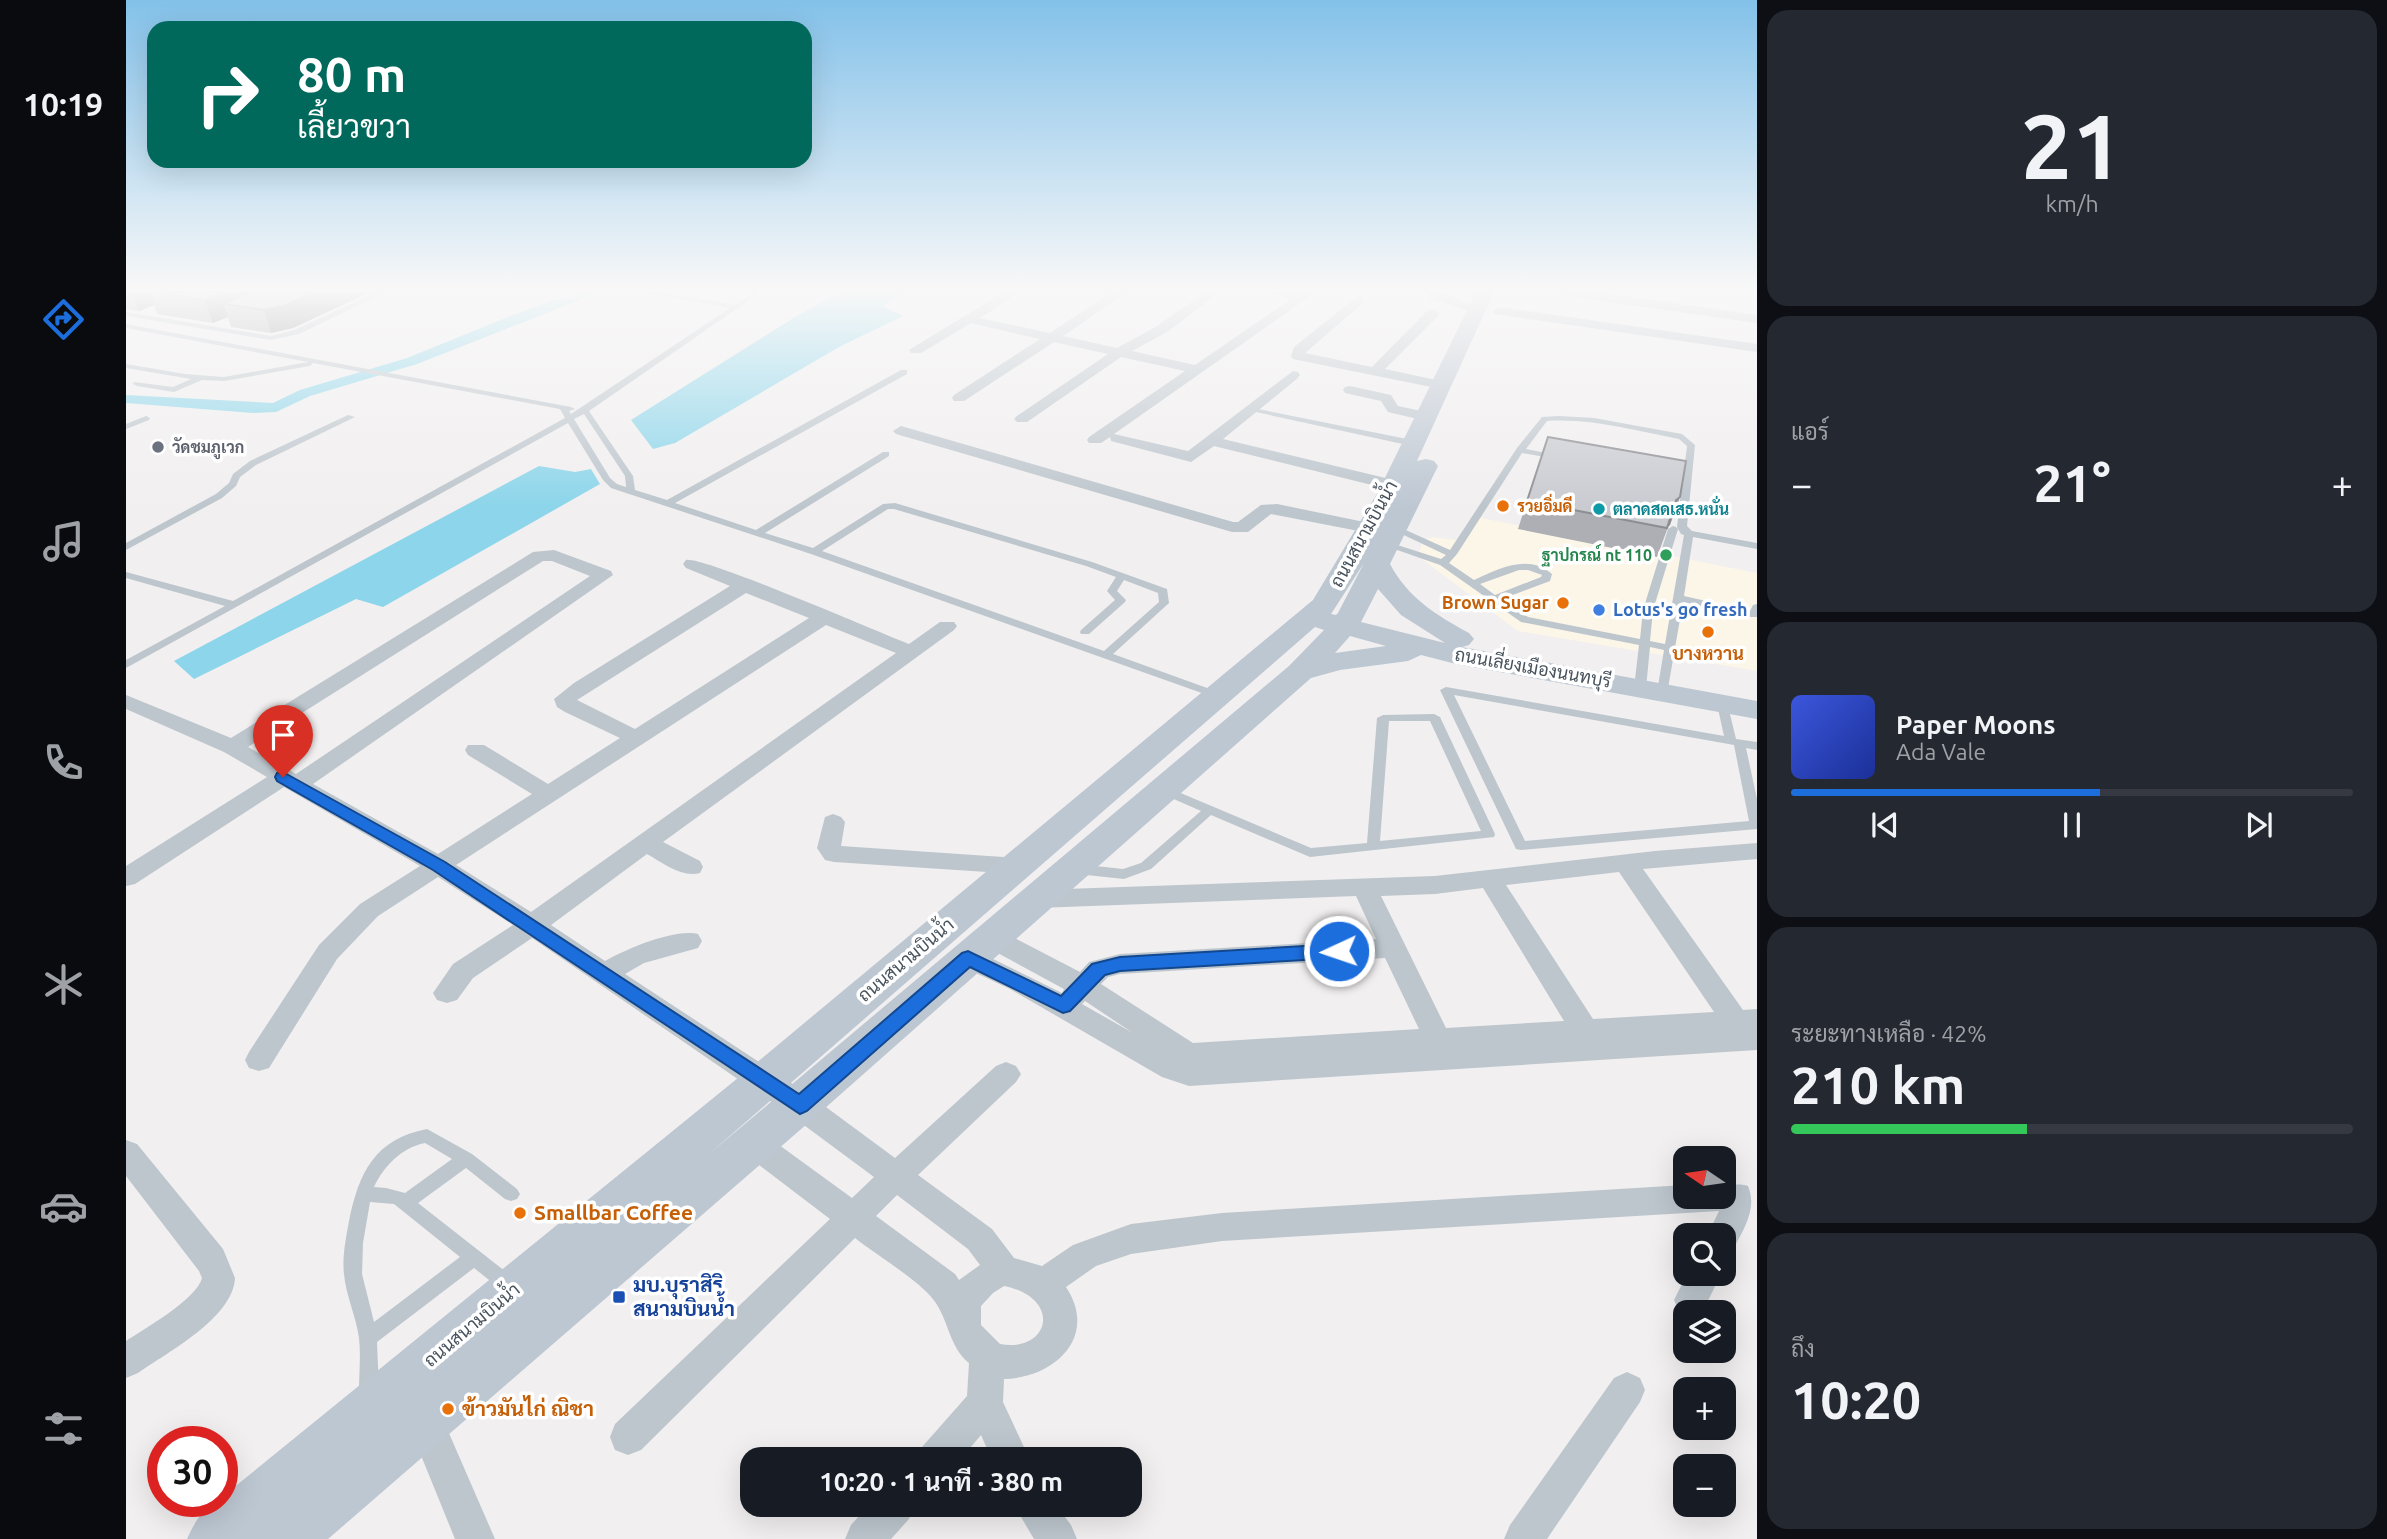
<!DOCTYPE html>
<html lang="th">
<head>
<meta charset="utf-8">
<style>
	:root { --surface:#171b24; --page:#242831; --text:#f1f3f6; --muted:#9ea1a6; --line:#363941; --accent:#1c6edd }
	body { margin:0; font-family:Ubuntu,Sarabun,sans-serif; background:var(--page); color:var(--text); height:100vh; display:flex; flex-direction:column; font-size:26px; white-space:nowrap }
	* { box-sizing:border-box; margin:0 }
	p { font-size:23px; color:var(--muted) }
	.icon { flex:none; width:38px; height:38px; fill:none; stroke:currentColor; stroke-width:2; stroke-linecap:round; stroke-linejoin:round }
	.map { position:relative; flex:1; overflow:hidden }
	.details { display:flex; flex-direction:column; gap:10px; padding:10px; background:#0d0f14; width:630px }
	.details>* { flex:none }
	.banner { position:absolute; left:21px; top:21px; width:665px; height:147px; border-radius:21px; box-shadow:0 7px 28px #0002; background:#00695c; color:#fff; overflow:hidden }
	.needle { width:46px; rotate:283deg }
	.controls { position:absolute; left:1547px; top:1146px; display:grid; gap:14px }
	.controls a { display:grid; place-items:center; width:63px; height:63px; border-radius:14px; background:var(--surface); box-shadow:0 7px 28px #0002; font-size:35px }
	.speed { position:absolute; left:21px; top:1426px; display:flex; gap:14px; font-size:35px; font-weight:700; text-align:center }
	.speed>* { display:grid; place-content:center; width:91px; height:91px; border-radius:50%; background:var(--surface); box-shadow:0 7px 28px #0002; line-height:1 }
	.speed .limit { border:10px solid #d22; background:#fff; color:#111 }
	.pin { position:absolute; display:grid; place-items:center; width:60px; height:60px; color:#fff; margin:-72px -30px; border-radius:50% 50% 50% 0; rotate:-45deg; box-shadow:0 0 7px #0007 }
	.pin .icon { rotate:45deg }
	.me { position:absolute; width:77px; margin:-38px; rotate:267deg; stroke-linejoin:round; filter:drop-shadow(0 0 5px #0008) }
	.turn { display:flex; align-items:center; gap:24px; height:147px; padding:0 35px; font-size:32px }
	.turn .icon { width:91px; height:91px; stroke-width:2.5 }
	.turn b { display:block; font-size:49px; line-height:60px }
	.big { font-size:52px; font-weight:700; line-height:1.1 }
	.details .tile { flex:1; display:flex; flex-direction:column; justify-content:center; gap:10px; min-width:0; padding:0 24px; border-radius:21px; background:var(--page) }
	.details .dial { align-items:center; gap:0 }
	.dial b { font-size:91px; line-height:1 }
	.song { display:flex; align-items:center; gap:21px }
	.cover { width:84px; height:84px; border-radius:10px; background:linear-gradient(135deg,hsl(230 70% 55%),hsl(230 70% 35%)) }
	.played { height:7px; border-radius:4px; background:linear-gradient(90deg,var(--accent) 55%,var(--line) 55%) }
	.keys { display:flex; justify-content:space-around; direction:ltr }
	.heat { display:flex; justify-content:space-between; align-items:center; font-size:38px; direction:ltr }
	.charge { height:10px; border-radius:5px; background:linear-gradient(90deg,#34c759 42%,var(--line) 0) }
	.trip { position:absolute; left:614px; top:1447px; width:402px; height:70px; border-radius:21px; background:var(--surface); box-shadow:0 7px 28px #0002; font-weight:700; line-height:70px; text-align:center }
	main { display:flex; flex:1; min-height:0 }
	.tab-bar { display:flex; flex-direction:column; width:126px; justify-content:space-around; align-items:center; background:#090b0e; color:var(--muted) }
	.tab-bar .icon { width:49px; height:49px }
	.tab-bar .selected { color:var(--accent) }
	.tab-bar b { font-size:32px; color:var(--text) }
	.map>svg:first-child { display:block }
	.commercial { fill:#fcf6e8 }
	.water { fill:#8cd5ea }
	.lines { fill:none; stroke-linecap:round; stroke-linejoin:round }
	.canal { fill:#8cd5ea; fill-rule:evenodd }
	.service { fill:#bdc6cd; fill-rule:evenodd }
	.minor { fill:#bdc6cd; fill-rule:evenodd }
	.secondary { fill:#bdc7d2; fill-rule:evenodd }
	.wall { fill:#adafb4 }
	.shaded-wall { fill:#8d8e92 }
	.building { fill:#c9cbd1; stroke:#8d8e92; stroke-width:2 }
	.route { fill:#1c6edd; stroke:#124890; stroke-width:2 }
	.worship-dot { fill:#6b7280; stroke:#fff; stroke-width:2.5 }
	.food-dot { fill:#e8710a; stroke:#fff; stroke-width:2.5 }
	.culture-dot { fill:#0f9aa8; stroke:#fff; stroke-width:2.5 }
	.leisure-dot { fill:#2e9e5b; stroke:#fff; stroke-width:2.5 }
	.shop-dot { fill:#3f7fe0; stroke:#fff; stroke-width:2.5 }
	.transit-dot { fill:#1a4fb4; stroke:#fff; stroke-width:2.5 }
	.labels { text-anchor:middle; stroke-width:7; stroke-linejoin:round; paint-order:stroke }
	.far-worship-label { font-size:16px; font-weight:bold; fill:#5b616d; stroke:#fff; text-anchor:start }
	.far-food-label { font-size:16px; font-weight:bold; fill:#c56008; stroke:#fff; text-anchor:start }
	.far-culture-label { font-size:16px; font-weight:bold; fill:#0d838f; stroke:#fff; text-anchor:start }
	.far-leisure-label { font-size:16px; font-weight:bold; fill:#27864d; stroke:#fff; text-anchor:end }
	.street-label { font-size:18px; fill:#47525c; stroke:#fff }
	.food-label { font-size:18px; font-weight:bold; fill:#c56008; stroke:#fff; text-anchor:end }
	.shop-label { font-size:18px; font-weight:bold; fill:#366cbe; stroke:#fff; text-anchor:start }
	.near-food-label { font-size:21px; font-weight:bold; fill:#c56008; stroke:#fff; text-anchor:start }
	.near-transit-label { font-size:21px; font-weight:bold; fill:#164399; stroke:#fff; text-anchor:start }
</style>
</head>
<body>
<main>
<nav class="tab-bar">
<b>10:19</b>
<svg class="icon selected" aria-label="directions" viewBox="0 0 24 24"><path d="M12 3l9 9-9 9-9-9zM9 14v-3h6M13 9l2 2-2 2"/></svg>
<svg class="icon" aria-label="music" viewBox="0 0 24 24"><path d="M9 18V5l10-2v13"/><circle cx="6" cy="18" r="3"/><circle cx="16" cy="16" r="3"/></svg>
<svg class="icon" aria-label="phone" viewBox="0 0 24 24"><path d="M5 4h4l2 5-3 2q2 4 5 5l2-3 5 2v4C11 20 4 13 5 4z"/></svg>
<svg class="icon" aria-label="climate" viewBox="0 0 24 24"><path d="M12 3v18M4 7l16 10M4 17L20 7"/></svg>
<svg class="icon" aria-label="car" viewBox="0 0 24 24"><path d="M5 17H2v-5l4-1 3-4h7l3 4 3 1v5h-3M9 17h6M6 11h13"/><circle cx="7" cy="17" r="2"/><circle cx="17" cy="17" r="2"/></svg>
<svg class="icon" aria-label="filters" viewBox="0 0 24 24"><path d="M4 7h16M4 17h16"/><circle cx="9" cy="7" r="2"/><circle cx="15" cy="17" r="2"/></svg>
</nav>
<div class="map">
<svg width="1631" height="1539" viewBox="0 0 1631 1539">
	<rect width="100%" height="100%" fill="#f1efef"/>
	<polygon class="commercial" points="1351,517 1631,573 1631,671 1392,631 1292,556 1297,540 1307,537 1337,541"/>
	<g class="water">
		<polygon points="715,292 781,292 757,306 777,316 713,347 549,443 527,449 505,420 669,317"/>
		<polygon points="413,466 449,472 465,469 474,484 257,607 230,599 68,679 48,661"/>
	</g>
	<g class="lines">
		<polygon class="canal" points="454,292 474,292 291,364 184,396 150,412 127,413 0,403 0,395 147,403 174,390 281,358 407,307"/>
		<g class="service">
			<polygon points="251,292 260,292 173,334 145,340 0,316 0,312 145,336 168,330"/>
			<path d="M513,292H532L609,305L627,292H635L463,411L507,476L509,490L541,500L775,370H781V374L549,503L630,530L757,452H763V456L639,533L687,548L757,504L769,503L966,562L1041,589L1043,603L987,654L1095,693L1097,695L1095,697H1087L685,554L485,488L477,480L442,423L0,668V660L99,606L0,578V572L107,601L439,418L434,409L187,363L184,366L98,381L76,380L48,392L11,386L7,384L8,382L47,387L65,379L0,368V364L59,374L98,377L182,362L0,328V324L445,407L449,409L443,411L445,414L604,308ZM458,414L499,476L500,487L491,484L484,478L448,419ZM762,509H768L960,566L990,577L981,591L989,600L955,630L954,632L955,634H963L999,602L1000,600L991,591L998,580L1032,593L1033,602L978,651L696,551Z"/>
			<polygon points="1122,407 1286,440 1290,443 1286,446 1125,411 1121,409"/>
			<polygon points="222,415 229,417 130,465 114,477 110,486 96,498 0,550 0,543 90,494 103,483 107,474 124,461"/>
			<polygon points="20,416 24,418 23,420 0,429 0,424"/>
			<path d="M1433,416L1468,418L1556,434L1569,445L1561,526L1566,531L1631,543V549L1567,537L1558,596L1624,611L1627,605L1631,604V617H1624L1557,602L1541,694L1537,695L1531,692L1538,650L1524,647L1520,688L1514,691L1510,690L1508,688L1513,645L1395,622L1314,565L1257,545L1262,542L1315,559L1320,555L1265,529L1270,526L1273,527L1324,550L1391,448L1416,417ZM1421,421C1466,418 1510,431 1553,439L1561,446L1557,479L1540,475L1536,478L1556,484L1551,527L1555,534L1558,535L1539,644L1524,641L1527,610L1552,529L1550,527L1547,526L1542,529L1517,610L1514,639L1402,617L1376,599L1424,581L1426,574C1402,553 1372,569 1348,580L1323,563L1331,554L1396,453L1436,460V456L1400,449ZM1393,570H1402L1416,575L1415,577L1369,595L1354,584Z"/>
			<path d="M1320,687L1598,736L1591,704L1597,701L1601,702L1610,739L1631,742V750L1620,748L1631,799V829L1395,850L1390,849L1314,690ZM1328,695L1608,745L1623,821L1399,841Z"/>
			<path d="M1308,714L1314,717L1369,834L1368,837L1184,857L1085,815L1025,869L998,879L951,874L946,872L944,869L946,866L951,864L997,869L1015,863L1075,811L1034,793L1032,790L1034,787L1038,786L1185,848L1241,843L1251,718L1257,715ZM1263,721H1304L1355,831L1254,841Z"/>
			<path d="M301,1129L346,1154L391,1189L394,1194L391,1199L385,1201L379,1199L340,1168L292,1203L389,1279L392,1285L389,1291L383,1293L377,1291L348,1268L251,1342L253,1392L250,1399L243,1401L236,1399L233,1392C233,1374 235,1355 233,1338C230,1316 220,1296 218,1274C216,1257 220,1238 223,1221C233,1172 249,1139 301,1129ZM299,1143L326,1159L279,1193L260,1188L248,1187C258,1166 275,1148 299,1143ZM244,1202L268,1204L334,1257L248,1322L236,1274L237,1243Z"/>
		</g>
		<g class="minor">
			<polygon points="878,292 894,292 854,318 924,333 986,292 1001,292 937,336 991,348 1031,326 1079,292 1094,292 1041,332 1006,351 1069,365 1165,299 1143,292 1190,292 988,434 1062,451 1167,371 1172,372 1174,375 1172,378 1097,439 1272,481 1274,485 1266,490 1088,446 1065,462 985,441 984,437 975,443 963,443 961,440 963,437 1059,371 995,357 901,422 891,422 888,419 891,416 982,354 928,342 838,401 828,401 826,398 828,395 914,339 845,323 795,353 785,353 783,350"/>
			<polygon points="1301,292 1313,292 1357,309 1356,312 1346,312 1304,299"/>
			<polygon points="1434,292 1470,292 1631,315 1631,323 1440,296"/>
			<polygon points="1232,296 1237,297 1237,303 1179,353 1246,367 1302,310 1307,309 1314,313 1312,316 1259,369 1320,382 1322,385 1320,388 1315,389 1167,359 1165,356 1168,347"/>
			<polygon points="1373,307 1631,344 1631,352 1368,314 1367,311"/>
			<polygon points="1224,386 1265,395 1272,406 1305,413 1308,416 1300,421 1262,412 1255,401 1219,393 1217,390 1219,387"/>
			<polygon points="775,426 1107,522 1112,522 1135,505 1151,504 1243,523 1252,528 1243,533 1145,514 1122,532 1106,532 770,434 767,431"/>
			<path d="M428,550L485,571L487,575L187,784L312,854L406,794L342,755L339,750L342,745H358L422,784L494,738L439,712L431,707L428,699L448,683L604,586L560,568L557,564L560,560C577,556 752,632 783,644L814,622H828L831,626L828,630L537,842L574,861L577,867L574,873C556,878 537,863 521,854L425,925L479,961C500,949 549,928 572,934L576,941L572,948L518,963L499,974L685,1096L769,1158L870,1066L880,1062L890,1066L895,1074L890,1082L792,1175L866,1229L888,1258L916,1266L947,1245L1005,1224L1096,1213L1559,1185V1197H1598V1184C1606,1186 1612,1183 1622,1186C1631,1208 1619,1227 1609,1246L1598,1250V1236H1581L1593,1211L1096,1241L1005,1254L970,1266L940,1287C973,1337 928,1378 878,1379L877,1402L904,1460H866L855,1435L834,1460H790L796,1447L841,1396L843,1363C822,1346 823,1318 806,1298C793,1281 748,1253 729,1238L515,1450L502,1455L489,1450L484,1437L489,1424L704,1219L616,1152L612,1143L616,1134L627,1130L638,1134L726,1198L748,1177L663,1114L406,938L347,978L331,1000L321,1003L311,1000L307,993L327,964L387,925L312,877L252,916L211,959L143,1068L133,1071L123,1068L119,1060L123,1052L193,945L234,904L294,866L158,787L9,884L0,886V866L141,777L98,752L0,709V695L105,738L407,552ZM417,561H426L464,576L170,774L122,747ZM620,593L683,618L509,729L451,700ZM700,625L770,653L405,912L330,865ZM771,1195L842,1249L854,1265L833,1280L829,1274L750,1216ZM878,1286C937,1298 924,1353 874,1344L855,1325V1306L867,1293Z"/>
			<polygon points="707,814 715,817 719,822 715,846 892,858 901,860 904,866 901,872 892,874 708,862 699,860 691,848 699,817"/>
			<path d="M1631,843V859L1517,869L1617,1010L1631,1009V1050L1063,1086L1036,1077L884,989L833,965L829,958L833,951L842,948L851,951L936,993L938,989L857,945L853,938L857,931L866,929L875,931L954,972L963,962L994,954L1250,939L1230,896L911,908L902,905L898,899L902,893L911,890L1309,876L1529,851ZM1493,872L1588,1012L1467,1019L1380,885ZM1357,888L1438,1021L1320,1028L1255,896L1309,894ZM1259,958L1293,1029L1067,1043L975,984L982,977L994,974ZM959,1001L1007,1033L956,1004Z"/>
			<path d="M0,1140L11,1144L97,1249L109,1278C107,1318 42,1352 12,1373L0,1378V1341C18,1329 71,1299 76,1278L73,1271L0,1176Z"/>
			<polygon points="1561,1274 1595,1274 1577,1311 1559,1313 1553,1311 1548,1300"/>
			<polygon points="1501,1372 1514,1378 1519,1390 1514,1402 1421,1539 1378,1539 1384,1525 1488,1378"/>
			<polygon points="299,1403 312,1408 369,1539 329,1539 281,1421 286,1408"/>
			<polygon points="743,1505 788,1505 783,1519 765,1539 719,1539 725,1525"/>
			<polygon points="888,1505 930,1505 945,1525 951,1539 908,1539"/>
		</g>
		<path class="secondary" d="M1350,292H1368L1291,461L1300,459L1308,461L1312,466L1264,564C1282,598 1310,615 1343,633L1348,639L1343,645L1336,647L1631,701V719L1330,664L1295,655L1282,661L1214,670L1185,678L689,1117L202,1539H61C68,1524 78,1503 96,1502V1497L623,1069L1187,600L1252,492ZM1238,563L1212,613L1210,615L1205,614ZM1252,589L1275,615L1319,643L1235,622ZM1189,627L1198,630L1163,666L583,1154ZM1224,636L1260,646L1209,653Z"/>
	</g>
	<g class="wall">
		<polygon points="0,292 244,292 167,328 145,333 105,327 102,317 87,323 31,314 28,305 13,311 0,309"/>
		<polygon points="1401,501 1544,525 1542,527 1531,557 1392,529"/>
	</g>
	<g class="shaded-wall">
		<polygon points="6,292 24,292 28,305 13,311"/>
		<polygon points="98,292 157,292 98,304 102,317 87,323 79,300"/>
		<polygon points="188,292 244,292 167,328 145,333 138,310"/>
		<polygon points="1554,497 1544,525 1539,528 1550,500"/>
	</g>
	<g class="building">
		<polygon points="30,292 98,292 79,300"/>
		<polygon points="124,292 188,292 160,305 138,310 98,304"/>
		<polygon points="1422,437 1560,461 1554,497 1550,500 1541,528 1401,501"/>
	</g>
	<linearGradient id="sky" x2="0" y2="1"><stop stop-color="#83c1e9"/><stop offset="0.57" stop-color="#f9f8f8"/><stop offset="1" stop-color="#f9f8f8" stop-opacity="0"/></linearGradient>
	<rect width="1631" height="508" fill="url(#sky)"/>
	<polygon class="route" points="157,772 319,862 673,1094 836,953 842,951 935,996 966,964 994,957 1213,944 1219,946 1222,951 1219,956 1213,958 994,971 979,975 944,1011 937,1013 844,967 681,1111 674,1114 307,870 151,781 149,777 151,773"/>
	<circle class="worship-dot" cx="32" cy="447" r="7"/>
	<g class="food-dot">
		<circle cx="1377" cy="506" r="7"/>
		<circle cx="1437" cy="603" r="7"/>
		<circle cx="1582" cy="632" r="7"/>
		<circle cx="394" cy="1213" r="7"/>
		<circle cx="322" cy="1409" r="7"/>
	</g>
	<circle class="culture-dot" cx="1473" cy="509" r="7"/>
	<circle class="leisure-dot" cx="1540" cy="555" r="7"/>
	<circle class="shop-dot" cx="1473" cy="610" r="7"/>
	<rect class="transit-dot" x="486" y="1290" width="14" height="14" rx="3.5"/>
	<g class="labels">
		<g class="far-worship-label">
			<text x="46" y="453">วัดชมภูเวก</text>
		</g>
		<g class="far-food-label">
			<text x="1391" y="512">รวยอิ่มดี</text>
		</g>
		<g class="far-culture-label">
			<text x="1487" y="515">ตลาดสดเสธ.หนั่น</text>
		</g>
		<g class="far-leisure-label">
			<text x="1526" y="561">ฐาปกรณ์ nt 110</text>
		</g>
		<g class="street-label">
			<text transform="translate(1238 534) rotate(-61)" y="6">ถนนสนามบินน้ำ</text>
			<text transform="translate(1407 668) rotate(10)" y="6">ถนนเลี่ยงเมืองนนทบุรี</text>
			<text transform="translate(780 960) rotate(-40)" y="6">ถนนสนามบินน้ำ</text>
			<text transform="translate(346 1325) rotate(-40)" y="6">ถนนสนามบินน้ำ</text>
		</g>
		<g class="food-label">
			<text x="1423" y="609">Brown Sugar</text>
			<text x="1582" y="660" text-anchor="middle">บางหวาน</text>
		</g>
		<g class="shop-label">
			<text x="1487" y="616">Lotus's go fresh</text>
		</g>
		<g class="near-food-label">
			<text x="408" y="1220">Smallbar Coffee</text>
			<text x="336" y="1416">ข้าวมันไก่ ณิชา</text>
		</g>
		<g class="near-transit-label">
			<text x="507" y="1292">มบ.บุราสิริ<tspan x="507" dy="24">สนามบินน้ำ</tspan></text>
		</g>
	</g>
</svg>
<div class="controls">
<a><svg class="needle" viewBox="-14 -14 28 28"><path d="M0-13l5 13h-10z" fill="#e53935"/><path d="M0 13l5-13h-10z" fill="#9ea1a6"/></svg></a>
<a><svg class="icon" aria-label="search" viewBox="0 0 24 24"><circle cx="10" cy="10" r="6"/><path d="M15 15l6 6"/></svg></a>
<a><svg class="icon" aria-label="layers" viewBox="0 0 24 24"><path d="M12 4l9 5-9 5-9-5zM3 14l9 5 9-5"/></svg></a>
<a>+</a>
<a>−</a>
</div>
<div class="speed"><div class="limit">30</div></div>
<div class="pin" style="left:157px;top:777px;background:#d93025"><svg class="icon" aria-label="arrive" viewBox="0 0 24 24"><path d="M6 21V4h12l-3 4 3 4H6"/></svg></div>
<svg class="me" style="left:1213px;top:951px" viewBox="-20 -20 40 40"><circle r="17" fill="#1c6edd" stroke="#fff" stroke-width="3"/><path d="M0-11L8 9 0 5-8 9z" fill="#fff"/></svg>
<div class="trip">10:20 · 1 นาที · 380 m</div>
<div class="banner">
<div class="turn"><svg class="icon" aria-label="right" viewBox="0 0 24 24"><path d="M7 20v-9h11M14 6l5 5-5 5"/></svg><div><b>80 m</b>เลี้ยวขวา</div></div>
</div>
</div>
<section class="details">
<div class="tile dial"><b>21</b><p>km/h</p></div>
<div class="tile"><p>แอร์</p>
<div class="heat"><a>−</a><b class="big">21°</b><a>+</a></div>
</div>
<div class="tile">
<div class="song"><i class="cover"></i><div><b>Paper Moons</b><p>Ada Vale</p></div></div>
<div class="played"></div>
<div class="keys"><svg class="icon" aria-label="previous" viewBox="0 0 24 24"><path d="M18 5L8 12l10 7zM5 5v14"/></svg><svg class="icon" aria-label="pause" viewBox="0 0 24 24"><path d="M8 5v14M16 5v14"/></svg><svg class="icon" aria-label="next" viewBox="0 0 24 24"><path d="M6 5l10 7-10 7zM19 5v14"/></svg></div>
</div>
<div class="tile"><p>ระยะทางเหลือ · 42%</p><b class="big">210 km</b><div class="charge"></div></div>
<div class="tile"><p>ถึง</p><b class="big">10:20</b></div>
</section>
</main>
</body>
</html>
